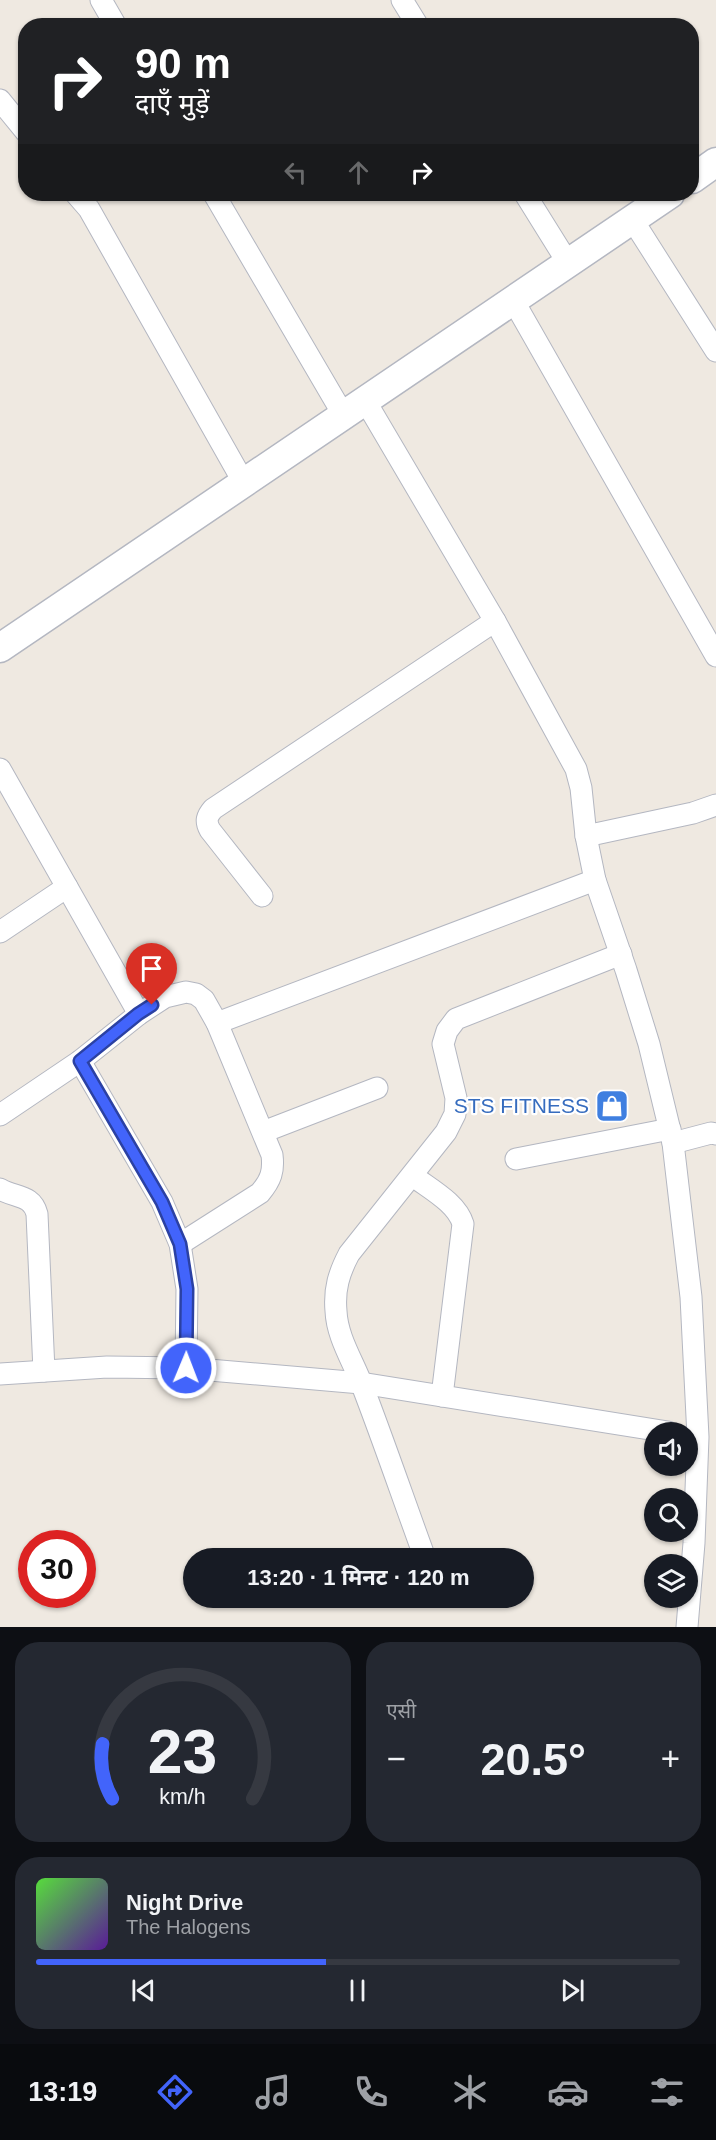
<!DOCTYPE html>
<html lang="hi">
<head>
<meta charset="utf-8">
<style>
	:root { --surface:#171b24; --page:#242831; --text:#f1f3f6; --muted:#9ea1a6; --line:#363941; --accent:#4264fb }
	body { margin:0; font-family:Helvetica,"Noto Sans Devanagari",sans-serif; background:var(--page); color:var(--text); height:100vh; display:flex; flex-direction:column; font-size:22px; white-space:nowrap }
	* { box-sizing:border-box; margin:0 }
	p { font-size:20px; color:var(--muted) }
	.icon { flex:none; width:33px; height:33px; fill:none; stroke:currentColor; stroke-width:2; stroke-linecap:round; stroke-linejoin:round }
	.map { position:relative; height:1627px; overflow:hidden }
	.panel { display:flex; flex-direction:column; gap:15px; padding:15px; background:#0d0f14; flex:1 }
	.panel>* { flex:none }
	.guide { position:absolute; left:18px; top:18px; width:681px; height:183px; border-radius:24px; box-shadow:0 2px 4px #0004; background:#202124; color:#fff; overflow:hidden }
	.fabs { position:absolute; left:644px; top:1422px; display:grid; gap:12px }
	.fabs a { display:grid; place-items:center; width:54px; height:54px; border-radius:50%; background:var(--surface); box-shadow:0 2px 4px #0004; font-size:30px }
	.speed { position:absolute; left:18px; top:1530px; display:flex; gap:12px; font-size:30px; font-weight:700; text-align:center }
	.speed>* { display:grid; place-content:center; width:78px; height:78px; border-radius:50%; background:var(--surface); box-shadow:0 2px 4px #0004; line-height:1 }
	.speed .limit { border:9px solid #d22; background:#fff; color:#111 }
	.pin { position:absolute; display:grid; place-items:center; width:51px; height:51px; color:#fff; margin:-62px -26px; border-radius:50% 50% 50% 0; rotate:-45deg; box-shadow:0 0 6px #0007 }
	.pin .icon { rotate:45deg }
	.me { position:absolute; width:66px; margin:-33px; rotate:1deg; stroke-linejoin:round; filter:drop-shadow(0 0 4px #0008) }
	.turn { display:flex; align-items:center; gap:21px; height:126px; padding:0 18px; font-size:27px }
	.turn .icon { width:78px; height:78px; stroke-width:2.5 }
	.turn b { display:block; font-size:42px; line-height:51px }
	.lanes { display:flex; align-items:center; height:57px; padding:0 18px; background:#0003; justify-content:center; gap:30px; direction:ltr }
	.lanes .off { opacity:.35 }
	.big { font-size:45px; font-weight:700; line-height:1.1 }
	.panel .card { flex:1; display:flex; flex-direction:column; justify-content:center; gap:9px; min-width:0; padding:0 21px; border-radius:24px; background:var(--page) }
	.panel .dial { align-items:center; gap:0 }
	.dial svg { height:156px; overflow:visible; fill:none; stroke:var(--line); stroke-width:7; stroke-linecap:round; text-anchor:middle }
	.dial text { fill:var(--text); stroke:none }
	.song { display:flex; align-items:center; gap:18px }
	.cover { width:72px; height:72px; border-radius:9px; background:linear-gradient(135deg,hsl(110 70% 55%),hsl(270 70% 35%)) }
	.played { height:6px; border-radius:3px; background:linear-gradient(90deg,var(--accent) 45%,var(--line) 45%) }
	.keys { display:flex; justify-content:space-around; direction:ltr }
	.heat { display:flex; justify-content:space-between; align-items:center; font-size:33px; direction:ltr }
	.panel .tiles { flex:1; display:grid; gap:15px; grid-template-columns:1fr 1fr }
	.card:last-child { grid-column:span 2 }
	.trip { position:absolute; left:183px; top:1548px; width:351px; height:60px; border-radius:30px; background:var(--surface); box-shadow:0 2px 4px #0004; font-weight:700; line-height:60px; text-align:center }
	.tab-bar { display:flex; height:96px; justify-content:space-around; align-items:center; background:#090b0e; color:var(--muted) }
	.tab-bar .icon { width:42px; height:42px }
	.tab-bar .selected { color:var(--accent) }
	.tab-bar b { font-size:27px; color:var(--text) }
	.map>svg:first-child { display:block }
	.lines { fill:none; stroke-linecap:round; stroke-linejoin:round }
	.street-casing { stroke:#b4b7c1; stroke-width:23 }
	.secondary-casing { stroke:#b4b7c1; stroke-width:31 }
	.street { stroke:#fff; stroke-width:21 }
	.secondary { stroke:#fff; stroke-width:28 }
	.route-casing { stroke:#2b41a3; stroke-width:15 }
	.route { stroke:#4264fb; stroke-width:10 }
	.labels { text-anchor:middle; stroke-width:4.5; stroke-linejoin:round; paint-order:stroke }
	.shop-label { font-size:21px; fill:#366cbe; stroke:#fff; text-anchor:end }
</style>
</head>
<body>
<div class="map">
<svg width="716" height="1627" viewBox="0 0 716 1627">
	<rect width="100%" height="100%" fill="#efe9e1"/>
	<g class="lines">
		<defs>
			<g id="street">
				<polyline points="101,0 116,26"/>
				<polyline points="402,0 418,26"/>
				<polyline points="0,100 26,132"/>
				<polyline points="76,194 89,209 244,483"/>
				<polyline points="214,194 344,416"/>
				<polyline points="525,194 568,263"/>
				<polyline points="632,219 716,351"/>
				<polyline points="513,300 716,656"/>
				<polyline points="366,402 495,621 576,769 581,788 586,836 595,880 626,970 649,1044 673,1143 691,1297 698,1437 694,1543 687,1627"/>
				<polyline points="0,769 139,1014"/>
				<polyline points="586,836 693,813 716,805"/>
				<path d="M262,896L210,830C205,821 207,816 213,809L495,621"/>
				<polyline points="0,932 67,887"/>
				<polyline points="217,1023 595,880"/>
				<polyline points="80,1061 162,1202 180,1244 187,1289 186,1368"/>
				<path d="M0,1115L80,1061L139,1014L165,997L186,992L196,994L204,1000L217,1023L272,1155C274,1171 271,1180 260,1193L180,1244"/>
				<polyline points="263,1132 377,1088"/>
				<polyline points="673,1143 711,1133 716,1134"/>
				<polyline points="516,1159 670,1129"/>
				<path d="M413,1176C430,1189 457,1203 463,1224L442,1396"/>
				<path d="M0,1189C15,1198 32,1194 37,1214L44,1371"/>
				<polyline points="0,1374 107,1367 186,1368 361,1383 668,1432"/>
				<path d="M425,1558C404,1501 384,1442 362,1385C353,1361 337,1337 336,1311C334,1289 339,1273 349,1254L446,1132L455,1114L456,1098L443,1044L447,1031L456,1019L621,954"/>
			</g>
			<g id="secondary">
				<polyline points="692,179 716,162"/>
				<polyline points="0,648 670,194"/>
			</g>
		</defs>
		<use href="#street" class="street-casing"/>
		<use href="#secondary" class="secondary-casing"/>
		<use href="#street" class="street"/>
		<use href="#secondary" class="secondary"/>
	</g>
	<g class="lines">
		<defs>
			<polyline id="route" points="152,1005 138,1014 80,1061 162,1202 180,1244 187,1289 186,1368"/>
		</defs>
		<use href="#route" class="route-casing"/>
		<use href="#route" class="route"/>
	</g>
	<defs>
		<symbol id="shop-square" viewBox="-11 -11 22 22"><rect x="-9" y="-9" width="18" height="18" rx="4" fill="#3f7fe0" stroke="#fff"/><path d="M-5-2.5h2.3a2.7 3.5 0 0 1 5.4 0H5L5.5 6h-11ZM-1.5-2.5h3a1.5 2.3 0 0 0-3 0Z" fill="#fff"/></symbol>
	</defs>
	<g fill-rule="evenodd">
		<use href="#shop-square" x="593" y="1087" width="38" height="38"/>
	</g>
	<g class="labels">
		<g class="shop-label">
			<text x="589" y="1113">STS FITNESS</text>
		</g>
	</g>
</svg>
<div class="fabs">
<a><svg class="icon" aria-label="sound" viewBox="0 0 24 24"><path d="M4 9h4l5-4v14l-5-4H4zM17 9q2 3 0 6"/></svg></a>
<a><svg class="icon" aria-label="search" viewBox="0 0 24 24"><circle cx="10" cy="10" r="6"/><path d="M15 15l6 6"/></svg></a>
<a><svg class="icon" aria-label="layers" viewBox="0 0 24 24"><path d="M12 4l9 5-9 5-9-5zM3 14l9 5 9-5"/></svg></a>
</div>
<div class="speed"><div class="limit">30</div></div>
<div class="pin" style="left:152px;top:1005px;background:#d93025"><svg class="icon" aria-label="arrive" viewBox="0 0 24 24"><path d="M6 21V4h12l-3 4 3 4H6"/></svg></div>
<svg class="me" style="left:186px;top:1368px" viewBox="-20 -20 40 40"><circle r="17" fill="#4264fb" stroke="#fff" stroke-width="3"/><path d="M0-11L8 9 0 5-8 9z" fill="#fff"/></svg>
<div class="trip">13:20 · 1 मिनट · 120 m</div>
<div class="guide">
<div class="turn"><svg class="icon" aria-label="right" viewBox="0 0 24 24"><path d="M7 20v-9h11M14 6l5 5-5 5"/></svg><div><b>90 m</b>दाएँ मुड़ें</div></div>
<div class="lanes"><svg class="icon off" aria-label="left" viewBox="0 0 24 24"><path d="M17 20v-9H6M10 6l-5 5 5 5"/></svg><svg class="icon off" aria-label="ahead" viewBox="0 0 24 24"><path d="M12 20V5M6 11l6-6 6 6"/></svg><svg class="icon" aria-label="right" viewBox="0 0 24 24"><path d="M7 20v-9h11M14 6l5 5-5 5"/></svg></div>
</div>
</div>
<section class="panel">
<div class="tiles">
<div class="card dial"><svg viewBox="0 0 100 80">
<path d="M14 69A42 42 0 1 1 86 69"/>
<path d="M14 69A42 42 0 0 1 9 41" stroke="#4264fb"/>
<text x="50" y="56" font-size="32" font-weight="700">23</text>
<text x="50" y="72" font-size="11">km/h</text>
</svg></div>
<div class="card"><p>एसी</p>
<div class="heat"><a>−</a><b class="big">20.5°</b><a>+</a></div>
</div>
<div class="card">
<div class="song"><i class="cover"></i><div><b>Night Drive</b><p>The Halogens</p></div></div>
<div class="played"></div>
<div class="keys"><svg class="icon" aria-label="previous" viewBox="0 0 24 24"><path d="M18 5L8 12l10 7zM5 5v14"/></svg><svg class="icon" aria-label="pause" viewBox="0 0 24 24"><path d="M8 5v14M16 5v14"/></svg><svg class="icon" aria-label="next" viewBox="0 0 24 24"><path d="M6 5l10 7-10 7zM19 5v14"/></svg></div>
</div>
</div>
</section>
<nav class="tab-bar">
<b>13:19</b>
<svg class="icon selected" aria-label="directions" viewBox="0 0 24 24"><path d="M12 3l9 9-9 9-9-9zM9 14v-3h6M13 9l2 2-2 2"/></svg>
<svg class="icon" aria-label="music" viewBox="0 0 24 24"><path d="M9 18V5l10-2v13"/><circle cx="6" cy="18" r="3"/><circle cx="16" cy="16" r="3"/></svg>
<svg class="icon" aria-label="phone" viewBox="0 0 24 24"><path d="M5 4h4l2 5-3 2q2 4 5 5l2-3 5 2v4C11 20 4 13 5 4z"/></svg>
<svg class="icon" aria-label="climate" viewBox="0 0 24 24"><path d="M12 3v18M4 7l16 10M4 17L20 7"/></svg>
<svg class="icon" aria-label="car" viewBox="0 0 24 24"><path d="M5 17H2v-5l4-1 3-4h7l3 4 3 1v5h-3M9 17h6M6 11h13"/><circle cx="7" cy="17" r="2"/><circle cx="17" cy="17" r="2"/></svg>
<svg class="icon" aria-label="filters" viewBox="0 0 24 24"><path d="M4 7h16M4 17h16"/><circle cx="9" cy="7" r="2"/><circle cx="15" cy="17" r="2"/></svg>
</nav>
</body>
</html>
